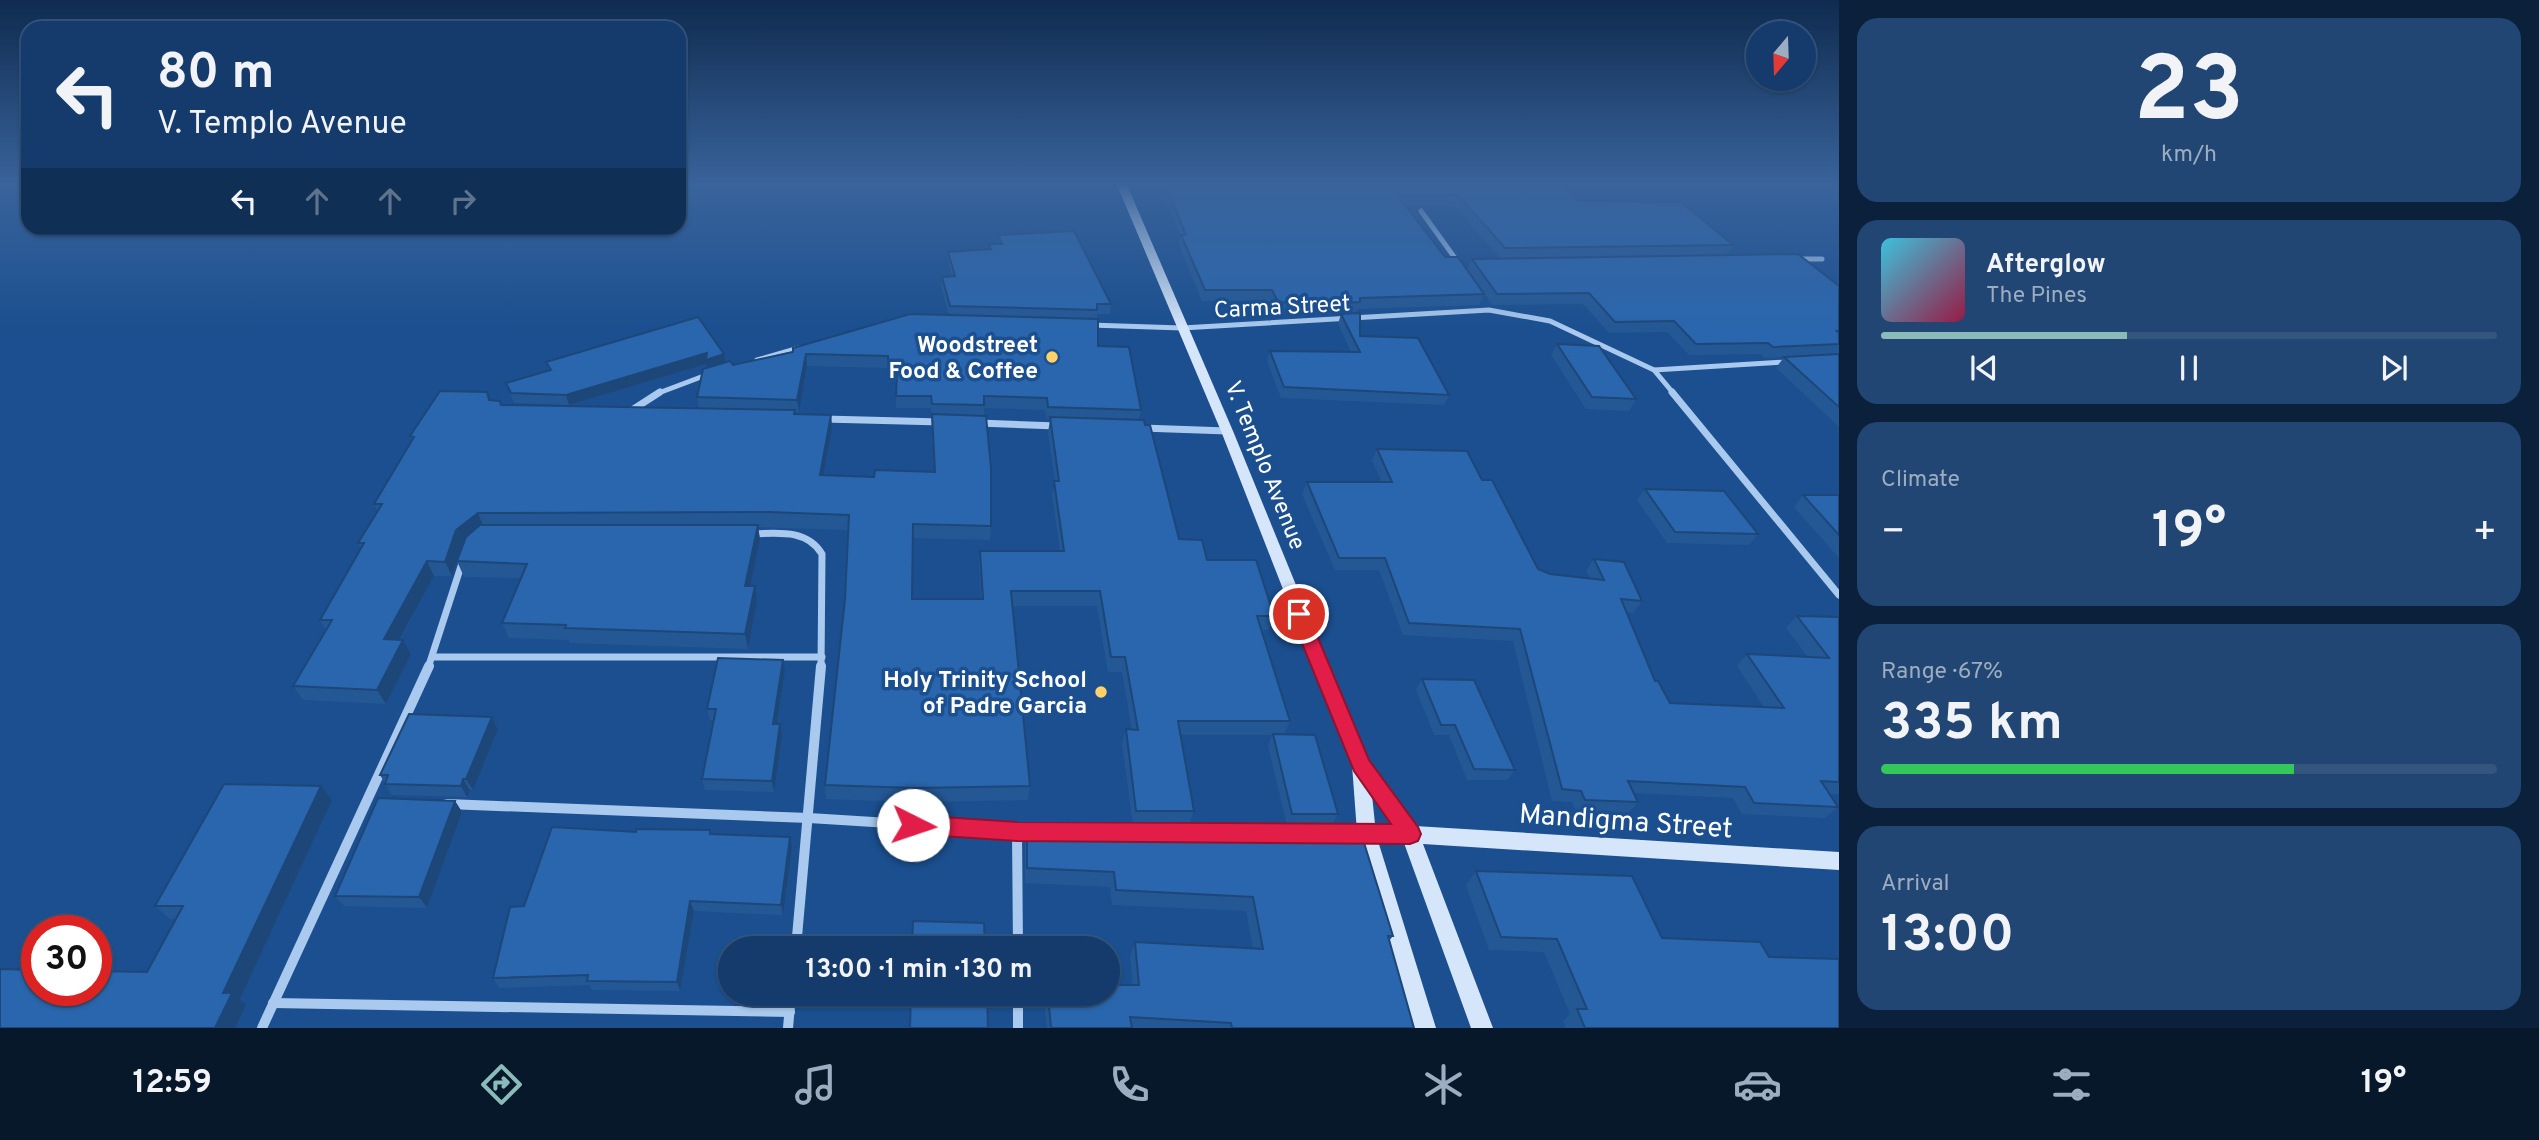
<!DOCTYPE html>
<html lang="en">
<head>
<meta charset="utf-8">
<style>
	:root { --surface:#143b6b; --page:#214673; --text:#f1f3f6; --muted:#9dadc1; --line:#33557e; --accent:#8bbbb9 }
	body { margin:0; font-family:Overpass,sans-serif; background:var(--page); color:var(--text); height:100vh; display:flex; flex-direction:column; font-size:26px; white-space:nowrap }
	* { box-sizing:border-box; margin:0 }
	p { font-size:23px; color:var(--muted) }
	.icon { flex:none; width:38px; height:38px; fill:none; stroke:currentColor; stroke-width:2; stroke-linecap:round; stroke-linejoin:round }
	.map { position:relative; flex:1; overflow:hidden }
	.side { display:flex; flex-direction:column; gap:18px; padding:18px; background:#0b203b; width:700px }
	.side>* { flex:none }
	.guide { position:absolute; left:21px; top:21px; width:665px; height:214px; border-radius:21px; box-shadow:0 2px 5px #0004,0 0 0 2px var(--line); background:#143b6b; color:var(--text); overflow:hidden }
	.needle { width:46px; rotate:199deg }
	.fabs { position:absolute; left:1746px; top:21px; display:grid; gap:14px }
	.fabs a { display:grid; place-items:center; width:70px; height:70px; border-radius:50%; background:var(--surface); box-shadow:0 2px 5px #0004,0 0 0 2px var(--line); font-size:35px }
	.speed { position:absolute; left:21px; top:915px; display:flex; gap:14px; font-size:35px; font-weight:700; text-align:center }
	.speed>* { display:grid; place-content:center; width:91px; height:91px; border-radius:50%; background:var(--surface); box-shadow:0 2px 5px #0004,0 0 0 2px var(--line); line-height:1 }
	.speed .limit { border:10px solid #d22; background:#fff; color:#111 }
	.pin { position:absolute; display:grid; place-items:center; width:60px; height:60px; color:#fff; margin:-30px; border:4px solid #fff; border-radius:50%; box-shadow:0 2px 7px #0007 }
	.me { position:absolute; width:77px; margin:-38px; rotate:94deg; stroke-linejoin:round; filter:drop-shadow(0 0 5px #0008) }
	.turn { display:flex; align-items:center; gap:24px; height:147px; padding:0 21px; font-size:32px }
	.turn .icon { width:91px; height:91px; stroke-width:2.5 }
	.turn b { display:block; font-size:49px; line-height:60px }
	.lanes { display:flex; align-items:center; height:66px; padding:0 21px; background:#0003; justify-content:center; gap:35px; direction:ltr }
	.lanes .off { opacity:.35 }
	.big { font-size:52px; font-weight:700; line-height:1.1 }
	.side .card { flex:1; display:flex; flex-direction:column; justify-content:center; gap:10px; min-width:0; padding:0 24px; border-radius:21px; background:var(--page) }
	.side .dial { align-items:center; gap:0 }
	.dial b { font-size:91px; line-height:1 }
	.song { display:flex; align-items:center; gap:21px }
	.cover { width:84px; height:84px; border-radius:10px; background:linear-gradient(135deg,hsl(190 70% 55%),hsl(340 70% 35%)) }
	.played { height:7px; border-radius:4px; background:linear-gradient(90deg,var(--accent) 40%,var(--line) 40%) }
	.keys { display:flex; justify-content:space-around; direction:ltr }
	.heat { display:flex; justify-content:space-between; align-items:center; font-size:38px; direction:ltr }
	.charge { height:10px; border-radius:5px; background:linear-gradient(90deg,#34c759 67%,var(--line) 0) }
	.trip { position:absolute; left:718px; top:936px; width:402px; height:70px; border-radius:35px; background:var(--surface); box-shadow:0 2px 5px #0004,0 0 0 2px var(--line); font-weight:700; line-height:70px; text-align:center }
	.tab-bar { display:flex; height:112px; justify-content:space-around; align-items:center; background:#08182b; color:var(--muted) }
	.tab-bar .icon { width:49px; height:49px }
	.tab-bar .current { color:var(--accent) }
	.tab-bar b { font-size:32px; color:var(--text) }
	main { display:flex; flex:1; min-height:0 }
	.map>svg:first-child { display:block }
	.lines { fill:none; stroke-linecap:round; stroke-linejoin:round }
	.street-far2 { stroke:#a9c9ee; stroke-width:5 }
	.street-far1 { stroke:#a9c9ee; stroke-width:7 }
	.street { stroke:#a9c9ee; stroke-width:10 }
	.secondary { fill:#d6e6fa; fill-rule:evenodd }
	.wall { fill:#245895; fill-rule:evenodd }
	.shaded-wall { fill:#1d4779 }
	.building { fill:#2a66ad; stroke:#1d4779; stroke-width:2 }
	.route { fill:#e11d48; stroke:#92132f; stroke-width:2 }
	.poi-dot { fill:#ffd166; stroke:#1b4f8f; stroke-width:2.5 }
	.labels { text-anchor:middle; stroke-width:7; stroke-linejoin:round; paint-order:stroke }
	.street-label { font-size:23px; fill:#fff; stroke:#1b4f8f }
	.poi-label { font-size:23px; font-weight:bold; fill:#fff; stroke:#1b4f8f; text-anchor:end }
	.near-street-label { font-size:28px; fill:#fff; stroke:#1b4f8f }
</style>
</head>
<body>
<main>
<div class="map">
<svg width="1839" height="1028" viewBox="0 0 1839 1028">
	<rect width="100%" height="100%" fill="#1b4f8f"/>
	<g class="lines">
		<g class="street-far2">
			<polyline points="1421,211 1460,265"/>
			<polyline points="1795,259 1822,259"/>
			<polyline points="1090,325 1182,328 1489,310 1550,321 1654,370 1674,394"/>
			<polyline points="757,360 799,348"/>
			<polyline points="1654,370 1786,362"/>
			<polyline points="656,394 709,374"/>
		</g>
		<g class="street-far1">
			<polyline points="1672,392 1839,595"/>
			<polyline points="629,412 660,392"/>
			<polyline points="824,419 941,422"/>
			<polyline points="978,423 1057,426"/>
			<polyline points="1142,428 1227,431"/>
			<path d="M752,534C778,533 807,529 822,554L821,668"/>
			<polyline points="433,657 822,657"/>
			<polyline points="428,668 463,560"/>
		</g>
		<g class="street">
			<polyline points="447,804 809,818 1033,832"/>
			<polyline points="1017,832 1018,948"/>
			<polyline points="1192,832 1257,832"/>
			<polyline points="796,948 821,666"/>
			<polyline points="1018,994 1018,1028"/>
			<polyline points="273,1003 790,1012"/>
			<polyline points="262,1028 429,666"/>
			<polyline points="788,1028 791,994"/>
		</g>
		<path class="secondary" d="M1117,185H1127L1233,431L1368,761L1415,826L1839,852V870L1423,844L1493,1028H1471L1404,843L1378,841L1436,1028H1414L1357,832L1352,765L1221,431ZM1372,795L1393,825L1375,824Z"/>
	</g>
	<g class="wall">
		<polygon points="1159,185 1563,185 1579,201 1733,245 1726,255 1500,258 1454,206 1406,206 1445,257 1484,294 1479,305 1358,309 1356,313 1333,314 1275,312 1269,301 1202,301 1179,245 1181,237"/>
		<path d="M998,235L1111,304L1110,314H1097L1098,346L1141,410L1139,420L1179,539L1207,560L1274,616L1269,630H1261L1290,721L1284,735L1338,814L1333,824L1347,829L1393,936L1389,941L1414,1028H1047L1044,999L1045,994H1108L1133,985L1130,956L1135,942L1253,948L1246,911L1112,905L1110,887L1025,883V839L1027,824L1138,829L1139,825H1133L1122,743L1126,729L1132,730L1122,672H1108L1097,606H1013L1030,786L1028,800L915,802L826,799L825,785L845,599L848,530L758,527L760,540L750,586L757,601L748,649L570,643L569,640L509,638L502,623L521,578L464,577L457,561L462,545L452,576H434L400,640H403L411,654L386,704L303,700L293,686L326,630L320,620L361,548L358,543L378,511L374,504L412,440L410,436L490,400L500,401L502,405L699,408L697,397L707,368L706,364L569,405L514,403L506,383L549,371L546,362L724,354L726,363L733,365L949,315L941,286L942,277L952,276L948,261V252L989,249V244H998ZM807,366L888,368V382H896V408H931L934,472L874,477L824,475L832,429L831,415L795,414V412H799ZM984,408L1045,410L1047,419L1050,420L1048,432L1055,481L1052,495L1060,551H980L979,565L981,599H912L913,538L990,540L991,526ZM1180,735H1272L1268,746L1287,825H1298L1297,828L1252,826L1247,838L1199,835L1189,824L1194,811Z"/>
		<polygon points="1472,259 1839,286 1839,427 1776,368 1784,357 1765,358 1761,354 1689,355 1667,332 1609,333 1583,304 1492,305 1467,269"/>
		<polygon points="1341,314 1360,336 1449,395 1444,405 1281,398 1267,361 1270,351 1351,352 1338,324"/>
		<polygon points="1557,344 1636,399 1629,411 1586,409 1551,355"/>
		<polygon points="1377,449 1482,480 1538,569 1550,574 1590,578 1586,571 1594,559 1642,601 1633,613 1627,612 1655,681 1670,703 1764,707 1737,666 1747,654 1808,657 1786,628 1797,616 1839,617 1839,794 1830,794 1838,807 1825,818 1742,814 1733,798 1634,793 1638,802 1628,814 1576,811 1572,802 1552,801 1513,641 1403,635 1379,570 1335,570 1302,494 1307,482 1382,482 1372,461"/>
		<polygon points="1645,489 1758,534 1749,545 1667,543 1637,500"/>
		<polygon points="1803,495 1839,495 1839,558 1794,507"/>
		<polygon points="783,660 785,671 777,724 780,724 782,736 774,792 705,790 702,779 714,720 710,720 707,709"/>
		<polygon points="1422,679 1515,770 1507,780 1467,780 1449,735 1434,735 1416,690"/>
		<polygon points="492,717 498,729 473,790 470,790 467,797 392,795 380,775"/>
		<polygon points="332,800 240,999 246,1005 235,1028 0,1028 147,972 176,919 170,919 155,906"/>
		<polygon points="455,801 462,812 427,908 344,906 335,896"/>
		<polygon points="636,832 711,834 792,848 783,915 694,911 680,991 592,990 589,985 499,988 493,978 524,906"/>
		<polygon points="1476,871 1662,938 1769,957 1839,1028 1566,1028 1563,1021 1570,1014 1544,952 1489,950 1466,885"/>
	</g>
	<g class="shaded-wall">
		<polygon points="707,353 724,354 726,364 707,370 706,364 569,405 566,395"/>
		<polygon points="806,354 807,366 799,412 797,400"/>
		<polygon points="831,415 832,429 821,489 820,475"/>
		<polygon points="478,513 484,528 462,545 452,576 445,562 456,530"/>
		<polygon points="758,525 760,540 747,601 745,586"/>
		<polygon points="427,561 434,576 392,653 384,639"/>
		<polygon points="755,586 757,601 748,649 745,634"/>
		<polygon points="403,640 411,654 386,704 377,690"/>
		<polygon points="783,660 785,671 775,735 773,724"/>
		<polygon points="492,717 498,729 473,790 466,779"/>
		<polygon points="780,724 782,736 774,792 772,781"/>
		<polygon points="463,779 470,790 467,797 461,786"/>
		<polygon points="321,786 332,800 240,999 246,1005 235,1028 215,1028 223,993"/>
		<polygon points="455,801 462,812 427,908 419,897"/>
		<polygon points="790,837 792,848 783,915 781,905"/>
		<polygon points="690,901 694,911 680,991 677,982"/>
	</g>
	<g class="building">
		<polygon points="1165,185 1563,185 1579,201 1681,202 1733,245 1505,248 1458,195 1398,196 1445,257 1458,257 1484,294 1360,298 1360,302 1336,303 1278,302 1272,290 1205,290 1181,235 1186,235"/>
		<polygon points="1074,231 1111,304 1097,304 1097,310 950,306 942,277 955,276 948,252 991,249 989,244 1002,244 998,235"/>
		<polygon points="1798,254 1839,286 1839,331 1837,331 1839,333 1839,344 1773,347 1768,343 1696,344 1674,321 1615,322 1589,293 1497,294 1472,259"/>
		<polygon points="1360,313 1360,336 1418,338 1449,395 1284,387 1270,351 1360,352 1341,314"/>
		<polygon points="910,314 1098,319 1098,346 1129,347 1141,410 1048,407 1047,398 984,396 984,405 932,404 931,396 896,396 897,370 888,370 888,356 806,354 797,400 697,397 703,369 730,361 733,365 793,352 793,348"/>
		<polygon points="698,317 724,354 706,360 707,353 566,395 511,393 506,383 551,370 546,362"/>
		<polygon points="1557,344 1599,346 1636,399 1592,397"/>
		<polygon points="1839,354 1839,407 1784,357"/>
		<polygon points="440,391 487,392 489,400 500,401 501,405 795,410 794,414 831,415 820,475 874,477 875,470 935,472 932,414 986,416 991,468 991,526 913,524 912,599 983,599 980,551 1064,551 1054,481 1059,481 1050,417 1144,420 1145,425 1150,425 1179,539 1202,540 1207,560 1256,560 1274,616 1257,616 1290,721 1178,721 1194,811 1136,811 1126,729 1138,730 1125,657 1111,657 1100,591 1011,591 1030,786 915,788 825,785 845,599 849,515 769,512 478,513 456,530 445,562 427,561 384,639 403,640 377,690 293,686 332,620 320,620 364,543 358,543 382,504 374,504 414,437 410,436"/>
		<polygon points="1377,449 1467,451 1482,480 1492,480 1538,569 1550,574 1604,580 1594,559 1624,562 1642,601 1621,599 1655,681 1658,681 1670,703 1784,708 1747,654 1829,658 1797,616 1839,617 1839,782 1821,781 1838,807 1754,803 1745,787 1628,781 1638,802 1585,800 1581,791 1562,789 1520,629 1409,623 1385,558 1339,558 1307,482 1392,482"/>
		<polygon points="1645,489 1724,491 1758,534 1675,532"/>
		<polygon points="1803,495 1839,495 1839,535"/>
		<polygon points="480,525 758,525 745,586 755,586 745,634 565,628 566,625 502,623 527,564 457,561 466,537"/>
		<polygon points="718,658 783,660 773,724 780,724 772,781 702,779 716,709 707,709"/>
		<polygon points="1422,679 1474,680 1515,770 1474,769 1455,725 1441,725"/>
		<polygon points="409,714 492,717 466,779 463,779 461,786 385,784 388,775 380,775"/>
		<polygon points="1273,734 1315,735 1338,814 1292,814"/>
		<polygon points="224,784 321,786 223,993 232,993 215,1028 0,1028 0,969 37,970 37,990 96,990 96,971 147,972 183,906 155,906"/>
		<polygon points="378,798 455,801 419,897 335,896"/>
		<polygon points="1027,824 1140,829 1139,824 1197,824 1199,835 1255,838 1252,826 1299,828 1298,824 1345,824 1347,829 1360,830 1393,936 1388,936 1414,1028 1232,1028 1231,1023 1130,1017 1132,1028 1051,1028 1048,994 1108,994 1108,985 1139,985 1135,942 1263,949 1253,897 1116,890 1114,872 1027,868"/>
		<polygon points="552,827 636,832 636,829 710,830 710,834 790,837 781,905 690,901 677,982 587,981 588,975 493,978 510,907 524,906"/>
		<polygon points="1476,871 1632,876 1662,938 1760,942 1769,957 1839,959 1839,1028 1585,1028 1577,1009 1587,1009 1557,939 1501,937"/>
		<polygon points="913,921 984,923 985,948 912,948"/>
		<polygon points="911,994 987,994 988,1028 910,1028"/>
	</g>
	<linearGradient id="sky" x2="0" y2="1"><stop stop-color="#0f2b4f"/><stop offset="0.56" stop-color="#39639b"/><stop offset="1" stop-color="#39639b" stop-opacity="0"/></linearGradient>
	<rect width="1839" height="329" fill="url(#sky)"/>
	<polygon class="route" points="1299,607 1305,609 1308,614 1369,760 1418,827 1421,834 1418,841 1410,844 1017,841 913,834 906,832 903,825 906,818 913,815 1017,822 1391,824 1354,771 1290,614 1293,609"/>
	<g class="poi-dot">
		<circle cx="1052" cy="357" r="7"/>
		<circle cx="1101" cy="692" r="7"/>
	</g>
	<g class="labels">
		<g class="street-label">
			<text transform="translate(1282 306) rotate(-3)" y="8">Carma Street</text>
			<text transform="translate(1266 465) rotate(68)" y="8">V. Templo Avenue</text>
		</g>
		<g class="poi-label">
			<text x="1038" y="352">Woodstreet<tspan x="1038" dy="26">Food &amp; Coffee</tspan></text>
			<text x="1087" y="687">Holy Trinity School<tspan x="1087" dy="26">of Padre Garcia</tspan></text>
		</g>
		<g class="near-street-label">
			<text transform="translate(1626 820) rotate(4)" y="10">Mandigma Street</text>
		</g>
	</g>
</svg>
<div class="fabs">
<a><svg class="needle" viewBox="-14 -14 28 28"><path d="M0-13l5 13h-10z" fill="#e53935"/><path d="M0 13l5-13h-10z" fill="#9dadc1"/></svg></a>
</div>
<div class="speed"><div class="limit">30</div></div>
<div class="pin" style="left:1299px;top:614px;background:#d93025"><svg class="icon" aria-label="arrive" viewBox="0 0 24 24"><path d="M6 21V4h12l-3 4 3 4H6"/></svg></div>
<svg class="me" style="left:913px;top:825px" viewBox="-20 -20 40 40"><circle r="19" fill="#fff"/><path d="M0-13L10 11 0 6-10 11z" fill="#e11d48"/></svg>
<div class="trip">13:00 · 1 min · 130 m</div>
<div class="guide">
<div class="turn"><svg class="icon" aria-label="left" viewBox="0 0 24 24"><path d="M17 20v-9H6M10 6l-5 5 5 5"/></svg><div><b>80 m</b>V. Templo Avenue</div></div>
<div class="lanes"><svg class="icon" aria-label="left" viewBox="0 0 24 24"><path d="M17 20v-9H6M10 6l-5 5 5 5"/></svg><svg class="icon off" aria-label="ahead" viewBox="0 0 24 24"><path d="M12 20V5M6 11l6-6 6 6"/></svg><svg class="icon off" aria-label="ahead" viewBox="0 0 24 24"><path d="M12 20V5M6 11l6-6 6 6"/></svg><svg class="icon off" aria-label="right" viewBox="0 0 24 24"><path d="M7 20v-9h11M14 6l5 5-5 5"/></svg></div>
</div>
</div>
<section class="side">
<div class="card dial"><b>23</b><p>km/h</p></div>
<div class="card">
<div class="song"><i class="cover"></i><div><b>Afterglow</b><p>The Pines</p></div></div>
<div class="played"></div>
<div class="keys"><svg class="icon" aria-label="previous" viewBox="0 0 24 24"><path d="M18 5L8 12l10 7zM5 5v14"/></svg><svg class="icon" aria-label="pause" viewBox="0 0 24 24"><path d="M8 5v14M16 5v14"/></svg><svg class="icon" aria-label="next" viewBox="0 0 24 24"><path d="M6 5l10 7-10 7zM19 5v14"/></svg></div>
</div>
<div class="card"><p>Climate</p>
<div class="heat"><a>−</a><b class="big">19°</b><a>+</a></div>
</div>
<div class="card"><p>Range · 67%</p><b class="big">335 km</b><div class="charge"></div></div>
<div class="card"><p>Arrival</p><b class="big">13:00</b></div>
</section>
</main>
<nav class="tab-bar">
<b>12:59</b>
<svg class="icon current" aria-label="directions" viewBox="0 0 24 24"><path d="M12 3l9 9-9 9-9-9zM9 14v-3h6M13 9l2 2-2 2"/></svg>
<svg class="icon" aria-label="music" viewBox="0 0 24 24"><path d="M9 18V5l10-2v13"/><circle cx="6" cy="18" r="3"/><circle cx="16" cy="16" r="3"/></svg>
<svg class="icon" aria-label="phone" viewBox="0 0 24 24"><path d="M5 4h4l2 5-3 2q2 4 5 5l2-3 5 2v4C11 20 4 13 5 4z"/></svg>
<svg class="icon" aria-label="climate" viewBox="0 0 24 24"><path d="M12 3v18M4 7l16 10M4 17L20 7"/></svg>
<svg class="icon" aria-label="car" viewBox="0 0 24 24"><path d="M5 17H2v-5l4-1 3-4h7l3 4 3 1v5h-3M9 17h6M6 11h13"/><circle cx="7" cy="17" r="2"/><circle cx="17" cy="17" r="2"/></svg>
<svg class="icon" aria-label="filters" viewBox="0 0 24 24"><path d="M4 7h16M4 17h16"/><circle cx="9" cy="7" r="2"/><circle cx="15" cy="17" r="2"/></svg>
<b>19°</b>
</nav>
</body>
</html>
